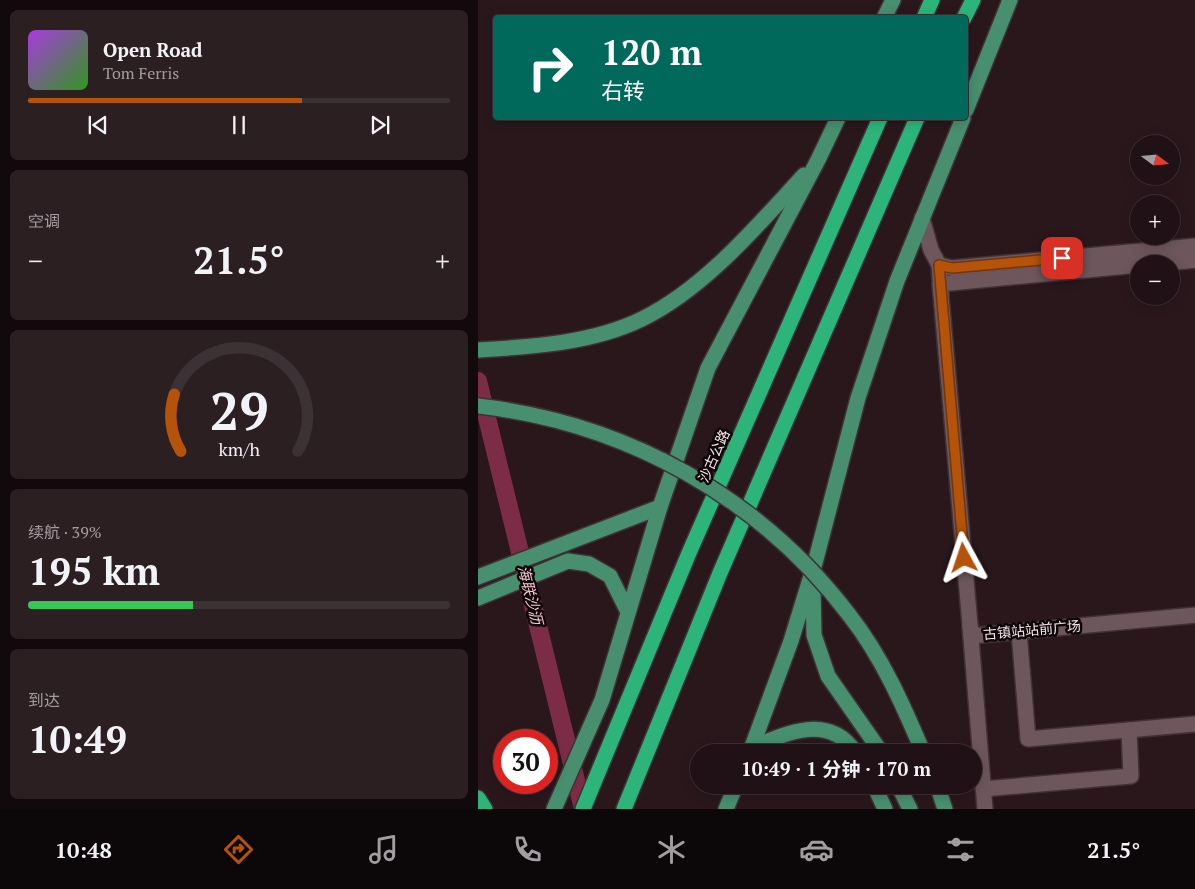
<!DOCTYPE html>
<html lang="zh">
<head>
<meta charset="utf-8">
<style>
	:root { --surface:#1f1115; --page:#2c1f22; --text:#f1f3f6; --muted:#a19da0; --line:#3c3134; --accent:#b45309 }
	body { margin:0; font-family:"PT Serif","Noto Sans SC",serif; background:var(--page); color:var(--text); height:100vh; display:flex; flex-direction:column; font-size:19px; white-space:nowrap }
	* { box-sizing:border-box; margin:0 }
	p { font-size:16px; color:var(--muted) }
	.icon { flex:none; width:28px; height:28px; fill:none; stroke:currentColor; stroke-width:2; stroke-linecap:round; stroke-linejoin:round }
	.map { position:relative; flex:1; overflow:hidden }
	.sheet { display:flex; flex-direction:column; gap:10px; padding:10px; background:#11090c; width:478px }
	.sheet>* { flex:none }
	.top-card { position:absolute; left:15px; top:15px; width:475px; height:105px; border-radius:5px; box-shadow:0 2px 12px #0003,0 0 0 1px var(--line); background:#00695c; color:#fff; overflow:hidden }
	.needle { width:32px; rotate:106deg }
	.fabs { position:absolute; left:652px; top:135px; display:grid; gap:10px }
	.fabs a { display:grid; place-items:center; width:50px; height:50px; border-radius:50%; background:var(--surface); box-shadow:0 2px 12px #0003,0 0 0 1px var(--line); font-size:25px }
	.speed { position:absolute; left:15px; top:729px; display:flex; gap:10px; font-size:25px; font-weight:700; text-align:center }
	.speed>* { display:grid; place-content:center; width:65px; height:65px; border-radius:50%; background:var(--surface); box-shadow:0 2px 12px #0003,0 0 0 1px var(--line); line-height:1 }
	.speed .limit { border:8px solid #d22; background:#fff; color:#111 }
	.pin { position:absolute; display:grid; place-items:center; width:42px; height:42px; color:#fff; margin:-21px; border-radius:10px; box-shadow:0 2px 8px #0006 }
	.me { position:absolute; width:55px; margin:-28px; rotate:355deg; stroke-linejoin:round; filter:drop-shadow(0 0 4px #0008) }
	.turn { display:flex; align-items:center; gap:18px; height:105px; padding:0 25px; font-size:22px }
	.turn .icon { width:65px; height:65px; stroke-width:2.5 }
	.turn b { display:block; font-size:35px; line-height:42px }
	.big { font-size:38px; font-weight:700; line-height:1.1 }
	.sheet .widget { flex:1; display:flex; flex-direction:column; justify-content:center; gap:8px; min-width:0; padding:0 18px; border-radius:8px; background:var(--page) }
	.sheet .dial { align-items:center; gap:0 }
	.dial svg { height:130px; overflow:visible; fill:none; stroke:var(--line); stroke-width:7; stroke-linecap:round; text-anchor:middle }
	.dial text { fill:var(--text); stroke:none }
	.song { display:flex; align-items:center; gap:15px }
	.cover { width:60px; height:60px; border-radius:8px; background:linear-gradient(135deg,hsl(280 70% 55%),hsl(110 70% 35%)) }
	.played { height:5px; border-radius:2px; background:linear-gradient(90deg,var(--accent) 65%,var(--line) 65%) }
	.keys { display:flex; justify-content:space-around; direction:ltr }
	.heat { display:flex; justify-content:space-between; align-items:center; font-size:28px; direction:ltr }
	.charge { height:8px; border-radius:4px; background:linear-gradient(90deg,#34c759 39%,var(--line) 0) }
	.trip { position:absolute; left:212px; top:744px; width:292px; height:50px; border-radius:25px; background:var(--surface); box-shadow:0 2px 12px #0003,0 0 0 1px var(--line); font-weight:700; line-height:50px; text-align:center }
	.tabs { display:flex; height:80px; justify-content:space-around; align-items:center; background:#0c0708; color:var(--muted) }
	.tabs .icon { width:35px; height:35px }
	.tabs .on { color:var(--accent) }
	.tabs b { font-size:22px; color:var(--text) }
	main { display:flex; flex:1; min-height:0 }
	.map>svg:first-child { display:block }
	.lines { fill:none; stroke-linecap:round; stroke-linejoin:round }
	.canal { stroke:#7d2c48; stroke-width:18 }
	.minor-casing { stroke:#3f3134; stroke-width:18 }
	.major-casing { stroke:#3f3134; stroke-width:18 }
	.highway-casing { stroke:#3f3134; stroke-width:18 }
	.minor { stroke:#6d575c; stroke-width:15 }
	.major { stroke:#478f6f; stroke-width:15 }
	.highway { stroke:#2db47b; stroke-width:15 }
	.major-bridge-casing { stroke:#3f3134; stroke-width:18; stroke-linecap:butt }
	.major-bridge { stroke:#478f6f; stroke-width:15 }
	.route-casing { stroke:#753606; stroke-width:12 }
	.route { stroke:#b45309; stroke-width:9 }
	.labels { text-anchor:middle; stroke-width:5; stroke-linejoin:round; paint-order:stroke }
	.street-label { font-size:14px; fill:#f5e7ea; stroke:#0d0507 }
	.water-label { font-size:15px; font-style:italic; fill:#f8c7d3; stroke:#0d0507 }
</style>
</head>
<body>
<main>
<section class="sheet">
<div class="widget">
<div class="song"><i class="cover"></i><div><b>Open Road</b><p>Tom Ferris</p></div></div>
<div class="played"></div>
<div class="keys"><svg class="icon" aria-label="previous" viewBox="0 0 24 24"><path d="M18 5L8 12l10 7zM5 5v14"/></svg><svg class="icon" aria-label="pause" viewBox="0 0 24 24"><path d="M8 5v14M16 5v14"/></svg><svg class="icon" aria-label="next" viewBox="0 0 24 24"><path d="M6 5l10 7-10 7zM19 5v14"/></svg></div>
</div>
<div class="widget"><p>空调</p>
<div class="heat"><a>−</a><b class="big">21.5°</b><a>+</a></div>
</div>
<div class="widget dial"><svg viewBox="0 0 100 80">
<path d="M14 69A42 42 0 1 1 86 69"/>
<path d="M14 69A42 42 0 0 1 10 34" stroke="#b45309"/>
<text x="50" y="56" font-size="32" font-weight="700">29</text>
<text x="50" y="72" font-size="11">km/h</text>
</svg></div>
<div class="widget"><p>续航 · 39%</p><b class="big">195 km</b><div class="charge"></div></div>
<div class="widget"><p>到达</p><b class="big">10:49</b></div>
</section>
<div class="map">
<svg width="718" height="809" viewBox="0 0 718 809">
	<rect width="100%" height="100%" fill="#29171c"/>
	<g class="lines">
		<polyline class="canal" points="0,381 105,809"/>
		<defs>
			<g id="minor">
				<polyline points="444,218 453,250 461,265 463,294"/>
				<polyline points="679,264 718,260"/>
				<polyline points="461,265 474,268 718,246"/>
				<polyline points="661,265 462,284 493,636 718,615"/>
				<polyline points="492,626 507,809"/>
				<polyline points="541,632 550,739 718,724"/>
				<polyline points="505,789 653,776 651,730"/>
			</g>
			<g id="major">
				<polyline points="406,18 415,0"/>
				<polyline points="488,110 532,0"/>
				<path d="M0,350C54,347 115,343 164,319C226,289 280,225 326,175"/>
				<polyline points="0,577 182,507"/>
				<polyline points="335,588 336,635 350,676 403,752"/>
				<polyline points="0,598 90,561 111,564 132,576 149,610"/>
				<path d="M274,748C308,733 351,713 377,752"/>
				<polyline points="272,752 313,641 337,563 380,398 419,281 485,118"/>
				<polyline points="396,785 407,809"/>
				<polyline points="420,785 432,809"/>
				<polyline points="459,785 467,809"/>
				<polyline points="76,809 124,700 182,507 230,368 340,160 360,118"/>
				<polyline points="248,809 258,785"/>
			</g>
			<g id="highway">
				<polyline points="446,18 454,0"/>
				<polyline points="486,18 495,0"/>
				<polyline points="0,798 7,809"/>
				<polyline points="105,809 211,553 402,118"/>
				<polyline points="146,809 242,573 439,118"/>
			</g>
		</defs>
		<use href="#minor" class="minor-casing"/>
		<use href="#major" class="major-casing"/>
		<use href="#highway" class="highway-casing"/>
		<use href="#minor" class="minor"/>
		<use href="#major" class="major"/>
		<use href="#highway" class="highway"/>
		<defs>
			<path id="major-bridge" d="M0,406C148,423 282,497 372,616C404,657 425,705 445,752"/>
		</defs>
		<use href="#major-bridge" class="major-bridge-casing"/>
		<use href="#major-bridge" class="major-bridge"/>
	</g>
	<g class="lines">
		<defs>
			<polyline id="route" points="486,558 461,265 474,268 584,258"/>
		</defs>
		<use href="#route" class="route-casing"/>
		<use href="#route" class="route"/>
	</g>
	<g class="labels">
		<g class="street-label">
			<text transform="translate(236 456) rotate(-66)" y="5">沙古公路</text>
			<text transform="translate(554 630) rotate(-5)" y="5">古镇站站前广场</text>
		</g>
		<g class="water-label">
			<text transform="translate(52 595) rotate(76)" y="5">海联沙沥</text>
		</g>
	</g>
</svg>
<div class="fabs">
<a><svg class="needle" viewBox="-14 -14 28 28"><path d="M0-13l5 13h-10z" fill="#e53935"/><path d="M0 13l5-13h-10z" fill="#a19da0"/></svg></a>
<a>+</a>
<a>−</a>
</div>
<div class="speed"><div class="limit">30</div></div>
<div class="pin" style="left:584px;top:258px;background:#d93025"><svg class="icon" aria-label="arrive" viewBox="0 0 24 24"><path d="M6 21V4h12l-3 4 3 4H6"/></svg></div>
<svg class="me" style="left:486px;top:558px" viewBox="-20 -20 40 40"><path d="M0-17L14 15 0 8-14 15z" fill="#b45309" stroke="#fff" stroke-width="4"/></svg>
<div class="trip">10:49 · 1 分钟 · 170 m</div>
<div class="top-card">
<div class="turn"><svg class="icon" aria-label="right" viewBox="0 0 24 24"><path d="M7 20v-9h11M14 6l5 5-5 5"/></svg><div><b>120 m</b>右转</div></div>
</div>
</div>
</main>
<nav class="tabs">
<b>10:48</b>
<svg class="icon on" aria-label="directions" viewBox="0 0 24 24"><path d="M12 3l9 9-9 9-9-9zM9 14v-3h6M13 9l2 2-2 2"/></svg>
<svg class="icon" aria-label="music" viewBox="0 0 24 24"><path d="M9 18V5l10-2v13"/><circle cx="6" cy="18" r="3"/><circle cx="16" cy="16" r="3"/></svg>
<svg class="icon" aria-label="phone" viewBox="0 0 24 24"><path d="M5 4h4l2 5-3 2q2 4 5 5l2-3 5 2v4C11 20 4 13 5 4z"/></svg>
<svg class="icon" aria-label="climate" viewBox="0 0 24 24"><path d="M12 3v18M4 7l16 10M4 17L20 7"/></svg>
<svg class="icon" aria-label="car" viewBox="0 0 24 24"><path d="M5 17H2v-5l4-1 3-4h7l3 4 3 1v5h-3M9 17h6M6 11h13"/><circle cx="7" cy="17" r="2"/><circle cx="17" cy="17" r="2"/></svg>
<svg class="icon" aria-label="filters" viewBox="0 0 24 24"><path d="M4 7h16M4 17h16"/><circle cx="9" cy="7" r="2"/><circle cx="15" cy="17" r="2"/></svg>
<b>21.5°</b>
</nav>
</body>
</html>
